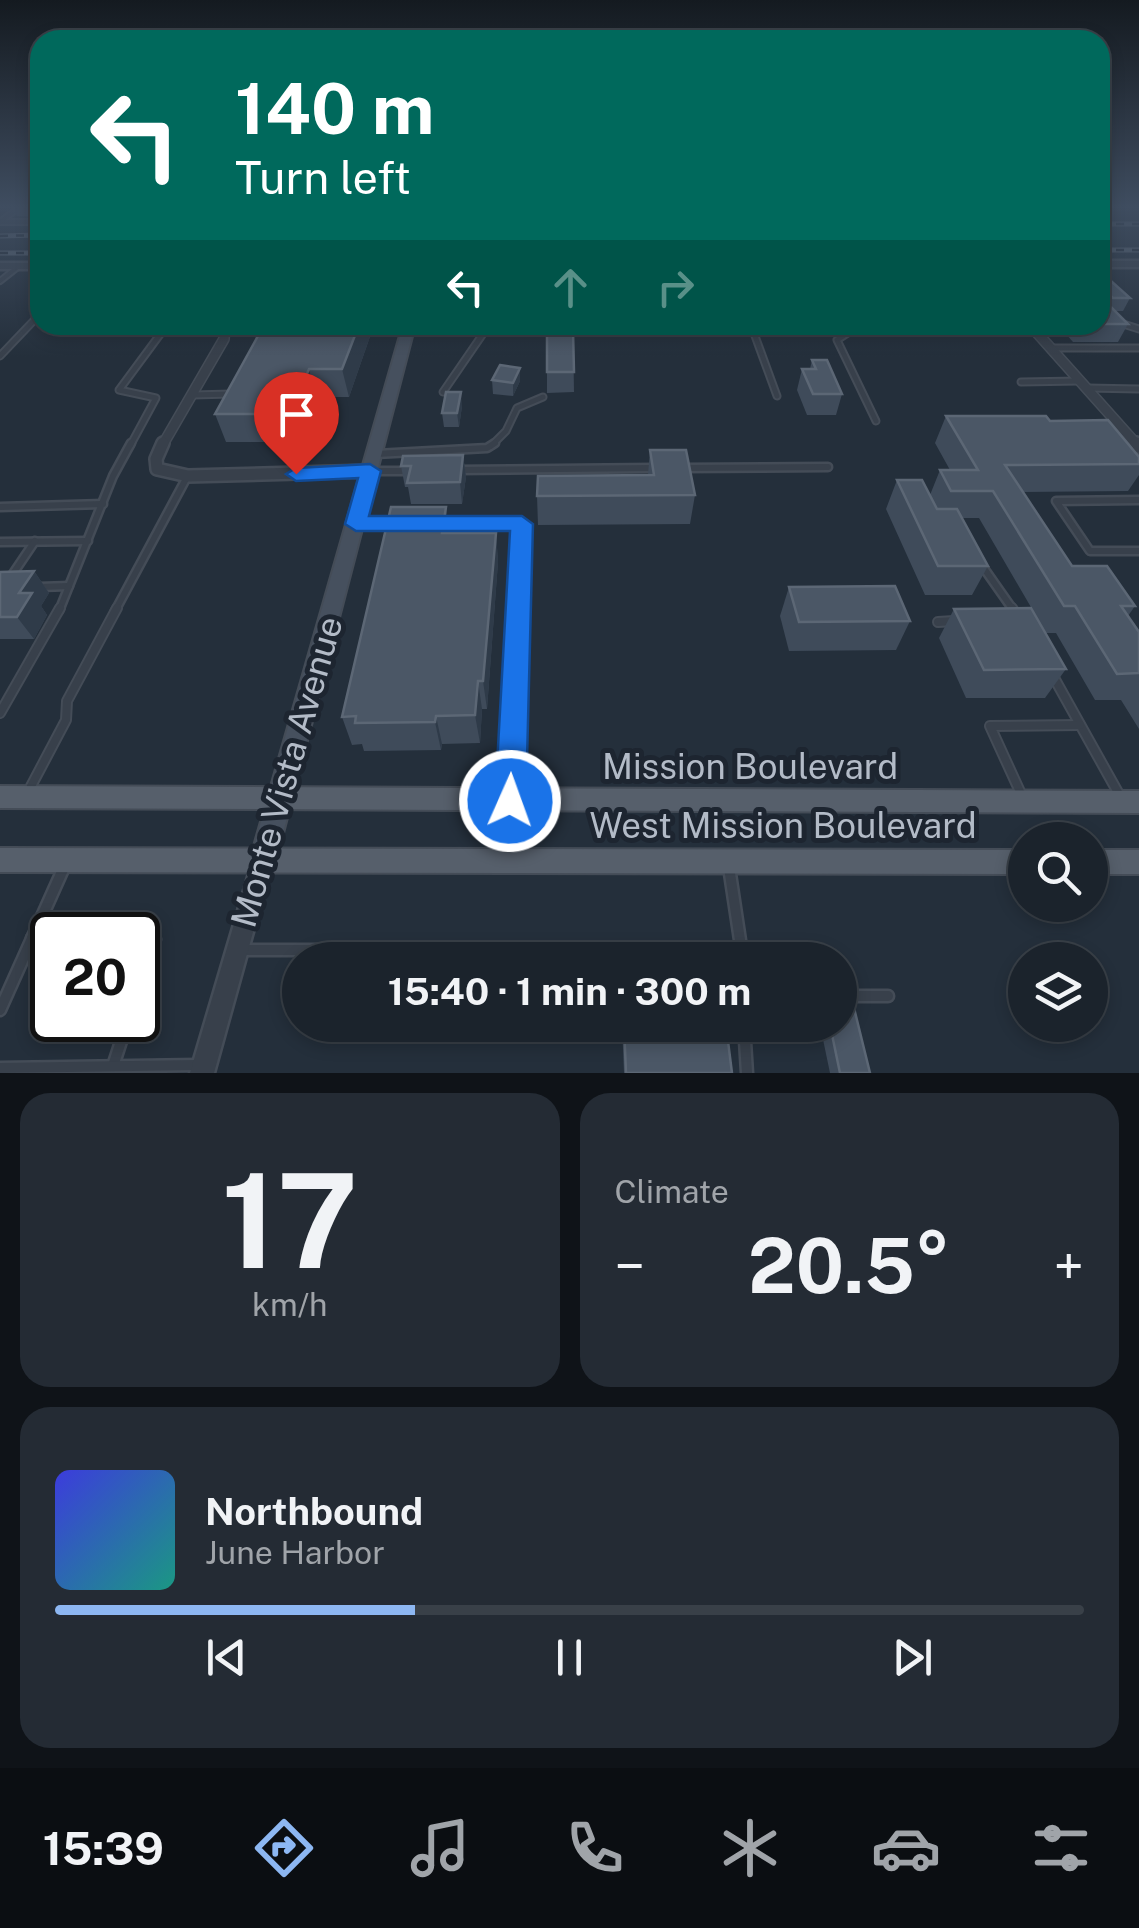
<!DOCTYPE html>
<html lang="en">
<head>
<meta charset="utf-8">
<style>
	:root { --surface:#1b232c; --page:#242b34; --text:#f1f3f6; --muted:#a0a4a9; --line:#394048; --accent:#8db7f2 }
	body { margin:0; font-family:"Public Sans",sans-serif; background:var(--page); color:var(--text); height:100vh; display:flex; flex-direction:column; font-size:38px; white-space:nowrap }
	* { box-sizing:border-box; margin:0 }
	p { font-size:32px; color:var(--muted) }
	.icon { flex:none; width:55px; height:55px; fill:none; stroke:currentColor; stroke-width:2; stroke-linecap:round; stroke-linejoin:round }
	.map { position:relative; height:1073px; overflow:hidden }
	.sheet { display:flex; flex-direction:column; gap:20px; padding:20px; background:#0f1318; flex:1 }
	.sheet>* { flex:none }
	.hud { position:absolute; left:30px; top:30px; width:1080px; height:305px; border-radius:30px; box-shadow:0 5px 15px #0003,0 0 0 2px var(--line); background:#00695c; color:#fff; overflow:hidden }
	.tools { position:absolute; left:1008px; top:822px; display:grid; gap:20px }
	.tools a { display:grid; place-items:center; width:100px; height:100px; border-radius:50%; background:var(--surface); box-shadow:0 5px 15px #0003,0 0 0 2px var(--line); font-size:50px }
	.speed { position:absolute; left:30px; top:912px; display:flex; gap:20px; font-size:50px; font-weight:700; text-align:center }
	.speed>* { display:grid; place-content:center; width:130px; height:130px; border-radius:50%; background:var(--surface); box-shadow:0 5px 15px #0003,0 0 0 2px var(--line); line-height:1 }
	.speed .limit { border:5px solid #111; border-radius:15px; background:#fff; color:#111 }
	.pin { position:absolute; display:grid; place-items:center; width:85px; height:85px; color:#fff; margin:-102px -42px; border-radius:50% 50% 50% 0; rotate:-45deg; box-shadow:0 0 10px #0007 }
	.pin .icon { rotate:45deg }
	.me { position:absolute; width:110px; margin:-55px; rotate:2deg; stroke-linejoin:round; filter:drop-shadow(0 0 8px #0008) }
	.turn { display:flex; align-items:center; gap:35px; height:210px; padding:0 40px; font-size:45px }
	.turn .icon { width:130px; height:130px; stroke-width:2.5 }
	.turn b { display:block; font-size:70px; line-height:85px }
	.lanes { display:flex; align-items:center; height:95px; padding:0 40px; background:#0003; justify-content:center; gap:50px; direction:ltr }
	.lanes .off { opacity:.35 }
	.big { font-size:75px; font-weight:700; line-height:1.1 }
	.sheet .widget { flex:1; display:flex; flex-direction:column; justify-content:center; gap:15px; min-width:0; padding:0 35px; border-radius:30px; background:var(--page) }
	.sheet .dial { align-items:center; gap:0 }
	.dial b { font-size:130px; line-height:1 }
	.song { display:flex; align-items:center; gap:30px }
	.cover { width:120px; height:120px; border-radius:15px; background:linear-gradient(135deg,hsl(240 70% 55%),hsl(170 70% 35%)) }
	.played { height:10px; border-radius:5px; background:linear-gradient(90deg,var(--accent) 35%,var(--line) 35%) }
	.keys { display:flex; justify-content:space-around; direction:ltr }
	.heat { display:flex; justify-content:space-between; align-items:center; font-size:55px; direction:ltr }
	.sheet .tiles { flex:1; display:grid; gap:20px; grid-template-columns:1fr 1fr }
	.widget:last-child { grid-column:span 2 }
	.trip { position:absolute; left:282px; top:942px; width:575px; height:100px; border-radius:50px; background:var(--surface); box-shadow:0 5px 15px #0003,0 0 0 2px var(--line); font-weight:700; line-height:100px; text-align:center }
	.dock { display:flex; height:160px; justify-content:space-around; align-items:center; background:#0b0e12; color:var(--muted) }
	.dock .icon { width:70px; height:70px }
	.dock .active { color:var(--accent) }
	.dock b { font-size:45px; color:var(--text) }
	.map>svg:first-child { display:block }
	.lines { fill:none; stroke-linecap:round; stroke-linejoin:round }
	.service-far4-casing { stroke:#444c57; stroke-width:8 }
	.service-far3-casing { stroke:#444c57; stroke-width:9 }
	.service-far2-casing { stroke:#444c57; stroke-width:11 }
	.service-far1-casing { stroke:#444c57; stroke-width:12 }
	.service-casing { stroke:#444c57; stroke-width:15 }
	.minor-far1-casing { stroke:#444c57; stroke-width:12 }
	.minor-casing { stroke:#444c57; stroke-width:16 }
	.tertiary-casing { stroke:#444c57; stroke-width:5 }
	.secondary-casing { stroke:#444c57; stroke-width:4 }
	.primary-casing { stroke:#444c57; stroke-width:4 }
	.service-far4 { stroke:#38404b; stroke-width:4 }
	.service-far3 { stroke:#38404b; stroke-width:5 }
	.service-far2 { stroke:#38404b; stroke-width:6 }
	.service-far1 { stroke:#38404b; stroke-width:8 }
	.service { stroke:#38404b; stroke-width:10 }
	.minor-far1 { stroke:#38404b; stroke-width:9 }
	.minor { stroke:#38404b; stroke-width:11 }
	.tertiary { fill:#38404b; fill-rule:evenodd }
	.secondary { fill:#46505e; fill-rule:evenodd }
	.primary { fill:#565f6b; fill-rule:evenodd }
	.rail-casing { stroke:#5a6572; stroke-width:5 }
	.rail { stroke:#1d2530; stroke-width:2.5; stroke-dasharray:8; stroke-linecap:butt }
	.wall { fill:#3f4b5a }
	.shaded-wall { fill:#2f3b49 }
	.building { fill:#4b5766; stroke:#5c6775; stroke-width:2.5 }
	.route { fill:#1a73e8; stroke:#114b97; stroke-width:2.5 }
	.labels { text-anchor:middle; stroke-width:10; stroke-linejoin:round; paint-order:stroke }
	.near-street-label { font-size:35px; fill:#b3bbc7; stroke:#1d2530 }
</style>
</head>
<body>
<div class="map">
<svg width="1139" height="1073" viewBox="0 0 1139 1073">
	<rect width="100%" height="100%" fill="#242f3b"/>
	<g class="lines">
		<defs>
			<g id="service-far4">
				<polyline points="1,221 20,207"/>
				<polyline points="0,222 40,222"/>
				<polyline points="0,281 19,266"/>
			</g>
			<g id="service-far3">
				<polyline points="1120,323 1139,329"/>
				<polyline points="751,325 777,396"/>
				<polyline points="860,325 837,340 876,421"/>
				<polyline points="1052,348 1139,348"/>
				<polyline points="0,356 40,314"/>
				<polyline points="1021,382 1079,381"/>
				<polyline points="1087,388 1139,389"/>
				<polyline points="443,392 489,325"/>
				<polyline points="193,395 231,394"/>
				<polyline points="130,446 156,398 119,390 167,325"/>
				<polyline points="491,446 506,431 517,408 543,397"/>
			</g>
			<g id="service-far2">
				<polyline points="376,454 487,448 495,443"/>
				<polyline points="682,468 828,467"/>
				<polyline points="457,470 654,468"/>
				<polyline points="372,471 409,471"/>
				<polyline points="1139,500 1056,501 1090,551 1139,551"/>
				<polyline points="0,507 103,504"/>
				<polyline points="357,524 395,524"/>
				<polyline points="442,524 522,523 518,611"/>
				<polyline points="0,542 88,541"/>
				<polyline points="983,567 1014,611"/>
				<polyline points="10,578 35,541"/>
				<polyline points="40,587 69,586"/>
				<polyline points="59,611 113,476 131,443"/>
				<polyline points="115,611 187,477"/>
			</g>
			<g id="service-far1">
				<polyline points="1012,608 1016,614"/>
				<polyline points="938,622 954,621"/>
				<polyline points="1053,676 1120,796"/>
				<polyline points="0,713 60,608"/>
				<polyline points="29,790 66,720 67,701 117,608"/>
				<polyline points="511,796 519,608"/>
				<polyline points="1022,796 990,726 1080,725"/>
			</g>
			<g id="service">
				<polyline points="729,867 743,960"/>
				<polyline points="32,938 52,938"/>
				<polyline points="138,939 155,939 138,992"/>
				<polyline points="243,950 353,950"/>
				<polyline points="840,996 888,996"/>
				<polyline points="0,1010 65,865"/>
				<polyline points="744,1025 747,1073"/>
				<polyline points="113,1066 128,1020"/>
				<polyline points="0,1068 198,1065"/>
			</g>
			<g id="minor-far1">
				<polyline points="1030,325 1138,446"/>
				<polyline points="162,446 224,339 225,325"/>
			</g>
			<g id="minor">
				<polyline points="163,443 156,459 157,469 188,476 370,471"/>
				<polyline points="1136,443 1139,447"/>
			</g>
			<g id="tertiary">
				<rect x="1100" y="261" width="39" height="6"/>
				<rect x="0" y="263" width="40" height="6"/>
				<polygon points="263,850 270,853 273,860 214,1073 190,1073 253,860 256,853"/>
			</g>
			<polygon id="secondary" points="403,325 415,325 276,860 272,869 263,872 254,869 250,860"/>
			<g id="primary">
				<polygon points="0,786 1139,791 1139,813 0,808"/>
				<polygon points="0,848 1025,850 1025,874 0,872"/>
				<rect x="1090" y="850" width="49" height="24"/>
			</g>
		</defs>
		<use href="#service-far4" class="service-far4-casing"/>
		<use href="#service-far3" class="service-far3-casing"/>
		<use href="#service-far2" class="service-far2-casing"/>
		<use href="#service-far1" class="service-far1-casing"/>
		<use href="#service" class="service-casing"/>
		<use href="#minor-far1" class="minor-far1-casing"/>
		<use href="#minor" class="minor-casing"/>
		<use href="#tertiary" class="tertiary-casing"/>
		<use href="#secondary" class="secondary-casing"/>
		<use href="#primary" class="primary-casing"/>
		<use href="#service-far4" class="service-far4"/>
		<use href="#service-far3" class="service-far3"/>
		<use href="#service-far2" class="service-far2"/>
		<use href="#service-far1" class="service-far1"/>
		<use href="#service" class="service"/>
		<use href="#minor-far1" class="minor-far1"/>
		<use href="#minor" class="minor"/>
		<use href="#tertiary" class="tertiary"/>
		<use href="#secondary" class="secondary"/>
		<use href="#primary" class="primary"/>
		<defs>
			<g id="rail">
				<polyline points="1100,224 1139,224"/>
				<polyline points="0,236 40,235"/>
				<polyline points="1100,250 1139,250"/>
				<polyline points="0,253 40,253"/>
			</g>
		</defs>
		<use href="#rail" class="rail-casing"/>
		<use href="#rail" class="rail"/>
	</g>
	<g class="wall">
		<polygon points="12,207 40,207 40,217 17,216"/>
		<polygon points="1100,272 1130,298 1123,311 1115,311 1128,324 1118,342 1073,342 1058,325 1100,325 1100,307 1102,307 1100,305"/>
		<polygon points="374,325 349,397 316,397 298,442 226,442 215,414"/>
		<polygon points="652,325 682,325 682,328 653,328"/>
		<polygon points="941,325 1001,325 997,335 948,335"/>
		<polygon points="573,330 574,392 547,393 547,331"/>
		<polygon points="812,360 842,394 836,415 807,415 797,390 802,369 810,369"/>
		<polygon points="520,368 520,381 513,396 493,394 492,380"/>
		<polygon points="462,406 459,427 444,427 442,413"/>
		<polygon points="946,416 1050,421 1139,457 1139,475 1128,491 1023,492 1072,566 1135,606 1128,616 1139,632 1139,729 1121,700 1095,700 1056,633 1046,633 979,518 962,518 988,566 972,595 925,595 886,509 897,480 930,495 940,470 950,470 935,443"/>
		<polygon points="650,450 695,495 690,524 538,525 537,496 648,475"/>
		<polygon points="463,455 466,477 462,504 411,504 408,487 405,487 401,466"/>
		<polygon points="446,507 449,533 496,533 498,562 487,709 482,709 480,743 442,744 441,750 364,751 362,744 352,745 342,717"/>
		<polygon points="34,571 49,593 41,606 47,615 34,639 0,639 0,572"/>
		<polygon points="789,587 910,621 896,650 789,651 780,616"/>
		<polygon points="954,609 1066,669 1045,698 966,698 939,638"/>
		<polygon points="622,1025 726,1025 732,1073 624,1073"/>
		<polygon points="820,1025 840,1025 870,1073 830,1073"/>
	</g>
	<g class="shaded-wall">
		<polygon points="359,325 374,325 349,397 342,369"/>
		<polygon points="520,368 520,381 513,396 513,383"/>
		<polygon points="309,369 316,397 298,442 290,414"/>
		<polygon points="461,392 462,406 459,427 457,413"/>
		<polygon points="463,455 466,477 462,504 460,482"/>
		<polygon points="446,507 450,536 442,533"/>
		<polygon points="496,533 498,562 487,709 483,681"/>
		<polygon points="34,571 49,593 41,606 47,615 34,639 17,617 19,593"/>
		<polygon points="478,681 482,709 480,743 475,715"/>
		<polygon points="436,716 442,744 441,750 435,722"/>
	</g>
	<g class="building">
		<polygon points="1100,272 1101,272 1130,298 1113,298 1100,286"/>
		<polygon points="1100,307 1111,307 1128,324 1100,324"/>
		<polygon points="264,325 359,325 342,369 309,369 290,414 215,414"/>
		<polygon points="573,330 574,372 547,372 547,331"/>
		<polygon points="812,360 827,360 842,394 813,394 802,369 816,369"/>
		<polygon points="500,365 520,368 513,383 492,380"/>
		<polygon points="446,392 461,392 457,413 442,413"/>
		<polygon points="946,416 1046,416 1050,421 1108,420 1139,457 1139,464 1005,465 1072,566 1107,566 1135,606 1121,606 1139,632 1139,673 1117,674 1075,606 1064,606 993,491 951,491 940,470 978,470"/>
		<polygon points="650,450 686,450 695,495 537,496 538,476 654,475"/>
		<polygon points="463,455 460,482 407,483 411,466 401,466 403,456"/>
		<polygon points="897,480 922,480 937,509 957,509 988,566 938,566"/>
		<polygon points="391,507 446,507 442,533 496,533 483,681 478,681 475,715 436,716 435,722 355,723 356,716 342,717"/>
		<polygon points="34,571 19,593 32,593 17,617 0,617 0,572"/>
		<polygon points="895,586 910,621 799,622 789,587"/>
		<polygon points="1031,608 1066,669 984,670 954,609"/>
		<polygon points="840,1008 854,1008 870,1073 840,1073 830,1025 840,1025"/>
		<polygon points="624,1025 726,1025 732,1073 626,1073"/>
	</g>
	<linearGradient id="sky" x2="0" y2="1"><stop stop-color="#141a20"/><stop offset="0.58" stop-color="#3f4d60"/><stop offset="1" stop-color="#3f4d60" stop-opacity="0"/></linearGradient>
	<rect width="1139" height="357" fill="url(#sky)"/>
	<polygon class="route" points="370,464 381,471 369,516 522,516 533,524 526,801 521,811 510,815 500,811 495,801 510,531 356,531 345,524 358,478 296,481 286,474 296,468"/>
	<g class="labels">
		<g class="near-street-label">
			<text x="750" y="779">Mission Boulevard</text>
			<text transform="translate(287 772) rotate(-74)" y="12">Monte Vista Avenue</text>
			<text x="783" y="838">West Mission Boulevard</text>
		</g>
	</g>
</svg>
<div class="tools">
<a><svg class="icon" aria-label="search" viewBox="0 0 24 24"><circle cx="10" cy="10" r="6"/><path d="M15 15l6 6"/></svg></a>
<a><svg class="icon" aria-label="layers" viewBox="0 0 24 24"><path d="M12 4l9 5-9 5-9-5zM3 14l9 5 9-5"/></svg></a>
</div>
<div class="speed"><div class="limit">20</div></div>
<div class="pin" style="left:296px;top:474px;background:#d93025"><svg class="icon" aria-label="arrive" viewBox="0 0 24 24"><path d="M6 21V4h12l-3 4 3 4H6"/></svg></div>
<svg class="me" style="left:510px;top:801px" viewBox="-20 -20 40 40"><circle r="17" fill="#1a73e8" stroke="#fff" stroke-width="3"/><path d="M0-11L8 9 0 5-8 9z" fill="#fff"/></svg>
<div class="trip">15:40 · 1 min · 300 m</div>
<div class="hud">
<div class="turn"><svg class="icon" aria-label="left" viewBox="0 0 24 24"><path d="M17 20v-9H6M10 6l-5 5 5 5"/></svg><div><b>140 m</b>Turn left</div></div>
<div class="lanes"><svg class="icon" aria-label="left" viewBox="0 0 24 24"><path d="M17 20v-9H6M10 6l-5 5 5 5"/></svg><svg class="icon off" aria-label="ahead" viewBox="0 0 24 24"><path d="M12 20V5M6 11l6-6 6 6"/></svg><svg class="icon off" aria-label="right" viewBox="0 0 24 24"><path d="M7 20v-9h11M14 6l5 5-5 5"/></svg></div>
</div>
</div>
<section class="sheet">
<div class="tiles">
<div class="widget dial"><b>17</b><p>km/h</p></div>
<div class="widget"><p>Climate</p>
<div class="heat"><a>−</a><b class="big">20.5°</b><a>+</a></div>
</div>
<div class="widget">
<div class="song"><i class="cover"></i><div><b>Northbound</b><p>June Harbor</p></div></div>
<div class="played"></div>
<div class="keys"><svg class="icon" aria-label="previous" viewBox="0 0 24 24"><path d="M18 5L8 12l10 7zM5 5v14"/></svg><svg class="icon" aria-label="pause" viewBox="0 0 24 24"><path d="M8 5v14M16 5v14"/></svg><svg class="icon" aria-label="next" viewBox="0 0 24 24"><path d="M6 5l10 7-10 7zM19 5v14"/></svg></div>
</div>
</div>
</section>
<nav class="dock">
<b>15:39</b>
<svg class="icon active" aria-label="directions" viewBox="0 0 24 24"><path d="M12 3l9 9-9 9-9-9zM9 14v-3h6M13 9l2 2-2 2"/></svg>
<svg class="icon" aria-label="music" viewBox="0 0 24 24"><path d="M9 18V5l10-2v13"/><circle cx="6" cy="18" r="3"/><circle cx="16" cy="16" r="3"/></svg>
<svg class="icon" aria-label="phone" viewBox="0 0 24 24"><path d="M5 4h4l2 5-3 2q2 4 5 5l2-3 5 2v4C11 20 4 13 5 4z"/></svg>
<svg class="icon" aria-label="climate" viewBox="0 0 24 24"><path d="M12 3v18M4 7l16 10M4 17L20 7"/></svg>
<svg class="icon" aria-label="car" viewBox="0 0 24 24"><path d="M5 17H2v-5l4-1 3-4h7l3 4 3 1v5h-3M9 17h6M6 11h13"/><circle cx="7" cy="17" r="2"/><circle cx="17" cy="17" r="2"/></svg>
<svg class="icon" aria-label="filters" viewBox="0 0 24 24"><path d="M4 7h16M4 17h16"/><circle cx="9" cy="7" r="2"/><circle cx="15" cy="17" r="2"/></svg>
</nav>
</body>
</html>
